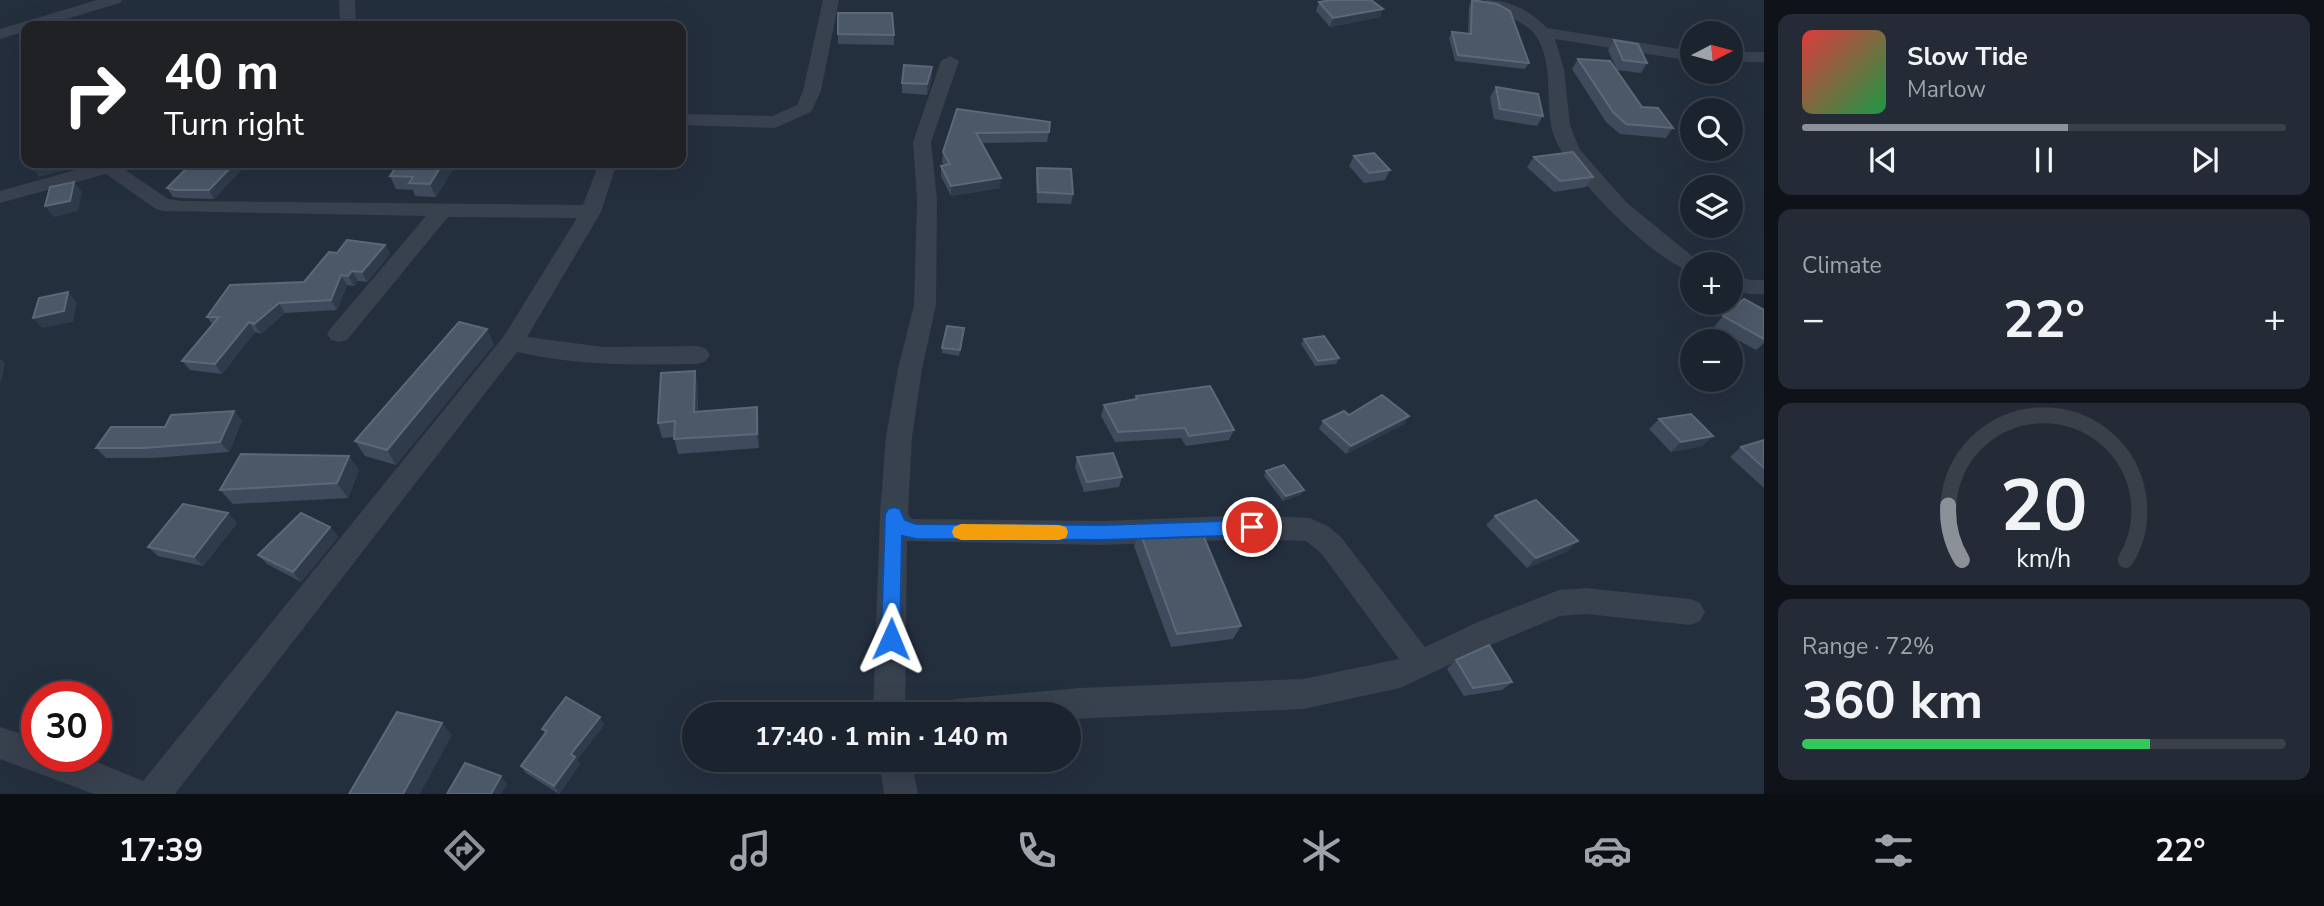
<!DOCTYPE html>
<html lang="en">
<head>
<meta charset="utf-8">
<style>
	:root { --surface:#1b232e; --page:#242b36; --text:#f1f3f6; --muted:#a0a4aa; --line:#39404a; --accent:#8c9099 }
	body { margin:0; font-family:"Nunito Sans",sans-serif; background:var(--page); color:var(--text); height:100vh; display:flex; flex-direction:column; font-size:26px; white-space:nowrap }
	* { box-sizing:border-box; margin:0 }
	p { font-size:23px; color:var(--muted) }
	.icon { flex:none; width:38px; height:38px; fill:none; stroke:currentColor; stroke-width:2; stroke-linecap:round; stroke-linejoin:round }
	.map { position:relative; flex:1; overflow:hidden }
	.side { display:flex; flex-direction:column; gap:14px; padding:14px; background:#0f1319; width:560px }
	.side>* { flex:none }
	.top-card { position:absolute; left:21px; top:21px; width:665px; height:147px; border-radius:14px; box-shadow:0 7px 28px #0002,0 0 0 2px var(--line); background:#202124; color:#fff; overflow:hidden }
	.needle { width:46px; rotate:84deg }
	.fabs { position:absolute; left:1680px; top:21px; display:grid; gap:14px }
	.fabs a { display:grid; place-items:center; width:63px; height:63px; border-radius:50%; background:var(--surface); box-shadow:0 7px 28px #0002,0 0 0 2px var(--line); font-size:35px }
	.speed { position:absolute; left:21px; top:681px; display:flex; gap:14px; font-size:35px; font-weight:700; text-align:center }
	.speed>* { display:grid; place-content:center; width:91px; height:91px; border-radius:50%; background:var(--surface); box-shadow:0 7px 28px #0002,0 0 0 2px var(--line); line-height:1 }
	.speed .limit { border:10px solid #d22; background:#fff; color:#111 }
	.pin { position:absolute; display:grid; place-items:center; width:60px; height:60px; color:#fff; margin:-30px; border:4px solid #fff; border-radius:50%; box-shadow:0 2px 7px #0007 }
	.me { position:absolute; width:77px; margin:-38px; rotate:1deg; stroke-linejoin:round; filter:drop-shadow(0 0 5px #0008) }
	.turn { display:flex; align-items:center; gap:24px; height:147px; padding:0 28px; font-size:32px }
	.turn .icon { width:91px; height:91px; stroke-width:2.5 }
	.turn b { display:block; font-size:49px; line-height:60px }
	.big { font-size:52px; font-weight:700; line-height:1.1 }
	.side .widget { flex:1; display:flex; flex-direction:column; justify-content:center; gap:10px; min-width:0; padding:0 24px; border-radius:14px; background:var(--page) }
	.side .dial { align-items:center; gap:0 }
	.dial svg { height:182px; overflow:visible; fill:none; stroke:var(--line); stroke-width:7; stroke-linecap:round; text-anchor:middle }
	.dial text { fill:var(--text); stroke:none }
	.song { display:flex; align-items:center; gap:21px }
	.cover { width:84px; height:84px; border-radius:10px; background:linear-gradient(135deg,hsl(0 70% 55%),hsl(140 70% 35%)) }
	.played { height:7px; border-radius:4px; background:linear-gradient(90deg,var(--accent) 55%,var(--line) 55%) }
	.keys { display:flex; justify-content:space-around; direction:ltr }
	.heat { display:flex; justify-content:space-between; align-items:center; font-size:38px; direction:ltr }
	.charge { height:10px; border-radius:5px; background:linear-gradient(90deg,#34c759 72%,var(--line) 0) }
	.trip { position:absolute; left:682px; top:702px; width:399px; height:70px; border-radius:35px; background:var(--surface); box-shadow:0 7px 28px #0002,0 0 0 2px var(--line); font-weight:700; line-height:70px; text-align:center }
	.tab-bar { display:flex; height:112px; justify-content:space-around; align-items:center; background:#0b0e12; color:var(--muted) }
	.tab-bar .icon { width:49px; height:49px }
	.tab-bar .selected { color:var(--accent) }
	.tab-bar b { font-size:32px; color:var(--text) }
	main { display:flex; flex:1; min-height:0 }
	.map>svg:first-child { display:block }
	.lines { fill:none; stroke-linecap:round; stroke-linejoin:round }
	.minor { fill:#38414e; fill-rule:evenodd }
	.wall { fill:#3f4b5c }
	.shaded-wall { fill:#2f3b4b }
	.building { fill:#4b5868; stroke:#5c6777; stroke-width:2 }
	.route { fill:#1a73e8; stroke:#114b97; stroke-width:2 }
	.slow { fill:#f59e0b }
</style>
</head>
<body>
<main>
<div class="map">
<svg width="1764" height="794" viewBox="0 0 1764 794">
	<rect width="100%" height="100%" fill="#242f3e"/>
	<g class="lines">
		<g class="minor">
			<polygon points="97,0 122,0 120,3 43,26 26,26 26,31 0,39 0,29"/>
			<polygon points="339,0 355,0 356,26 340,26"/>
			<polygon points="823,0 839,0 821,91 811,112 775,128 681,125 681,114 772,116 797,105 803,91"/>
			<path d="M1485,0C1509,0 1530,10 1547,28L1692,51V61L1555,39L1564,69L1570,125L1580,150L1627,203L1702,264H1692V272C1655,262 1566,172 1554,136C1544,105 1554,70 1539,41C1528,19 1500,17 1485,0Z"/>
			<rect x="1731" y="52" width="33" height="10"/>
			<polygon points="950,56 959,61 931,142 937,199 936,305 922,369 912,437 908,514 912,519 1103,521 1253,515 1310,518 1329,527 1341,537 1425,647 1480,621 1559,590 1586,588 1690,599 1700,603 1705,612 1700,621 1690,625 1586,614 1560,616 1500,641 1400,688 1303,709 1069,719 1069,714 940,714 945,703 956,699 1079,688 1303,679 1399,659 1321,553 1306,541 1253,539 1103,545 907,541 905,714 873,714 880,514 886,437 898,369 914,305 917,199 913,142 941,61"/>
			<path d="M100,163H123L121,167L168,199L182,201L583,205L599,163H617L601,212L527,337L604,347L698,346L706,349L710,355L706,361L698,364C637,365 577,366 517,352L175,794H94L0,759V727L37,739V756H82L143,781L504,336L577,218L448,217L347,340L339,342L331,340L327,334L331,328L426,216L163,211L156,209L106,174L0,203V191Z"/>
			<polygon points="1731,274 1750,280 1764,280 1764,294 1749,294 1731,289"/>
			<polygon points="879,760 911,760 918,794 884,794"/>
		</g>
	</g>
	<g class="wall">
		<polygon points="1472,0 1529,63 1525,69 1455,61 1449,38 1452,32 1468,34 1469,7"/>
		<polygon points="1319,2 1383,9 1380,17 1330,27 1316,11"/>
		<polygon points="838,34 894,35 894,45 838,44"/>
		<polygon points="1614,40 1647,63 1641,73 1617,70 1608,50"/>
		<polygon points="1578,59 1642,107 1673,128 1666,138 1620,134 1606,122 1572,69"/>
		<polygon points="932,77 927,95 902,93 902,83"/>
		<polygon points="1496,87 1543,116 1537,126 1494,119 1490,97"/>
		<polygon points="957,109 1049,132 1047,142 981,143 1000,188 951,196 941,176 941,166 944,165 942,162 943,152"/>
		<polygon points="1354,156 1390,170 1385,180 1364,183 1349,166"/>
		<polygon points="1534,157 1593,177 1586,187 1554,192 1527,167"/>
		<polygon points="192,163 248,163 214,199 182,198 173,197 167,188"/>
		<polygon points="457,163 436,197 415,196 413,190 396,189 390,176"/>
		<polygon points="1037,168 1073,194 1071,204 1037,203 1036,178"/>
		<polygon points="385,245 390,254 367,282 358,281 354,286 347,285 337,310 285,313 261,334 255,332 222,374 190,370 182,361 213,325 207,317 304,282 337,253"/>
		<polygon points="1764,310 1764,343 1756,350 1714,327 1723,316"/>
		<polygon points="964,333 959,356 942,353 942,348"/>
		<polygon points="1304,339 1339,358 1336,364 1315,366 1301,344"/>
		<polygon points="494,344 396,465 365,456 355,441"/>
		<polygon points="698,386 698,412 757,407 759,422 759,448 678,454 674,437 662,438 658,423"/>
		<polygon points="1136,396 1234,430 1229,440 1186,446 1181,438 1115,442 1101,416 1104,405 1135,399"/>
		<polygon points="234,411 242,421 229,452 153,458 106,458 96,448 165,427"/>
		<polygon points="1349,415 1404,424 1346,454 1319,429 1323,421"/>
		<polygon points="1659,419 1713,436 1702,446 1671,452 1649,429"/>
		<polygon points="1764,440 1764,488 1730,457 1741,447"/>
		<polygon points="1077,457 1122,477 1119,487 1084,492 1075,467"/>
		<polygon points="359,470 348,498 233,504 220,490"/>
		<polygon points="1266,471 1301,495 1283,501 1264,476"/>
		<polygon points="1495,516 1568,551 1527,568 1486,525"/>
		<polygon points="237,523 203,566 158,556 148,547"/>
		<polygon points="330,527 338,537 301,582 267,564 258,555"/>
		<polygon points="1140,532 1241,626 1233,639 1171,647 1134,546"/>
		<polygon points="1456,660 1512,682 1502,690 1464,696 1447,669"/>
		<polygon points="604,725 577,760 580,764 559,794 526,773 521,766 545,733 542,729"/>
	</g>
	<g class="shaded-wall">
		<polygon points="1383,9 1380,17 1330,27 1333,18"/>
		<polygon points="932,67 932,77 927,95 927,84"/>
		<polygon points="54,163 73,163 70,169 39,177 33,169"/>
		<polygon points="235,163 248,163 214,199 209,190"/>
		<polygon points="443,163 457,163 436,197 430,184"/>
		<polygon points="1001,178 1000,188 951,196 951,186"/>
		<polygon points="74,182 82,192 78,211 54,217 45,206"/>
		<polygon points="385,245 390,254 367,282 362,272"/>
		<polygon points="352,271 358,281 354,286 348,276"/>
		<polygon points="341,275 347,285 337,310 331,300"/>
		<polygon points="68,292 77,302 73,322 42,328 33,318"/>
		<polygon points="279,303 285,313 261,334 254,324"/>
		<polygon points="249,322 255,332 222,374 215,364"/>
		<polygon points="487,329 494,344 396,465 387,450"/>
		<polygon points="0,359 5,363 1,382 0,381"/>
		<polygon points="695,371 698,386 697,427 694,412"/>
		<polygon points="757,407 759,422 759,448 757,434"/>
		<polygon points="234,411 242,421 229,452 220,442"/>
		<polygon points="1409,416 1404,424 1346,454 1351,446"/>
		<polygon points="1713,436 1702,446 1671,452 1681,442"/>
		<polygon points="349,456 359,470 348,498 337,483"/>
		<polygon points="1304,490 1301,495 1283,501 1286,496"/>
		<polygon points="228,513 237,523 203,566 194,557"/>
		<polygon points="330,527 338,537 301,582 293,572"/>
		<polygon points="1578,541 1568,551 1527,568 1536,558"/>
		<polygon points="600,717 604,725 577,760 580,764 559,794 554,786 571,754"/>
		<polygon points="442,723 452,735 420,794 403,794"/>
		<polygon points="501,776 507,784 501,794 491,794"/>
	</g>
	<g class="building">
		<polygon points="1332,0 1371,0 1383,9 1333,18 1319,2"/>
		<polygon points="1472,0 1497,4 1510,11 1529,63 1458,55 1452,32 1471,34"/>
		<polygon points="838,13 892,13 894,35 838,34"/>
		<polygon points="1614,40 1638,44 1647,63 1623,60"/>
		<polygon points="1578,59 1610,61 1642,107 1658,108 1673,128 1626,124 1613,112"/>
		<polygon points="904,65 932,67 927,84 902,83"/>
		<polygon points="1496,87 1538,94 1543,116 1500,109"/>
		<polygon points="957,109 1050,122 1049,132 976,133 1001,178 951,186 941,166 950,164 943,152"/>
		<polygon points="1573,152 1593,177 1560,181 1534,157"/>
		<polygon points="1374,153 1390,170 1369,173 1354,156"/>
		<polygon points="34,163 54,163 33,169"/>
		<polygon points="192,163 235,163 209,190 176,190 167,188"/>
		<polygon points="399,163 443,163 430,184 409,183 413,177 390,176"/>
		<polygon points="1037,168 1071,169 1073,194 1038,192"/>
		<polygon points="74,182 70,201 45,206 50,187"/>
		<polygon points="347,240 385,245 362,272 352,271 348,276 341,275 331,300 279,303 254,324 249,322 215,364 182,361 219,317 207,317 230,285 304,282 329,252 337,253"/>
		<polygon points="68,292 64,311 33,318 39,298"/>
		<polygon points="1744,299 1764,310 1764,339 1723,316"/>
		<polygon points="459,322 487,329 387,450 355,441"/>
		<polygon points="947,326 964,328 960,350 942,348"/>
		<polygon points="1324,336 1339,358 1318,361 1304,339"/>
		<polygon points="695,371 694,412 757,407 757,434 674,439 675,421 658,423 661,373"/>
		<polygon points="1210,386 1234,430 1189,436 1185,428 1118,432 1104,405 1137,399 1136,396"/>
		<polygon points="1382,395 1409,416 1351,446 1323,421 1344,411 1349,415"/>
		<polygon points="234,411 220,442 144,448 96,448 111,427 165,427 171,415"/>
		<polygon points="1691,414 1713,436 1681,442 1659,419"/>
		<polygon points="1764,440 1764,468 1741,447"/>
		<polygon points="1113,453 1122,477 1087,482 1077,457"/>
		<polygon points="241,454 349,456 337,483 220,490"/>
		<polygon points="1284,465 1304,490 1286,496 1266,471"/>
		<polygon points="1536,500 1578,541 1536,558 1495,516"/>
		<polygon points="183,504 228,513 194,557 148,547"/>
		<polygon points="301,513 330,527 293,572 258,555"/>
		<polygon points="1201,530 1241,626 1177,634 1140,532"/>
		<polygon points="1489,645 1512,682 1473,688 1456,660"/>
		<polygon points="566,697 600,717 571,754 575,757 554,786 521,766 547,731 542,729"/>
		<polygon points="397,712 442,723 403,794 349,794"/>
		<polygon points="465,763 501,776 491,794 447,794"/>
	</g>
	<polygon class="route" points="894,507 900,509 905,520 916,524 1103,525 1252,520 1259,522 1261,527 1259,532 1252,535 1103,540 916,539 902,536 900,639 898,645 891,648 884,645 881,639 885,514 888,509"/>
	<polygon class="slow" points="961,524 1059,525 1066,527 1068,532 1066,538 1059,540 961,540 954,537 952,532 954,527"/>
</svg>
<div class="fabs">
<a><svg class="needle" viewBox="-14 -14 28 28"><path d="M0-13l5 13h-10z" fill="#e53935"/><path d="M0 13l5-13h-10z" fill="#a0a4aa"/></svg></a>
<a><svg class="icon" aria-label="search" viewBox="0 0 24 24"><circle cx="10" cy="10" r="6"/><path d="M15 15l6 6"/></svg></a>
<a><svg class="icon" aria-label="layers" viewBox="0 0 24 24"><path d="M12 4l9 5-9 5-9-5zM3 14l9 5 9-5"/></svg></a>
<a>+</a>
<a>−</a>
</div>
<div class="speed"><div class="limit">30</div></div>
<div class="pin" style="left:1252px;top:527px;background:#d93025"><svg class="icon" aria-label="arrive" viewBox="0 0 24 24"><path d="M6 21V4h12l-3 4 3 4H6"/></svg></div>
<svg class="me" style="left:891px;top:639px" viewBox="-20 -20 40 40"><path d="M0-17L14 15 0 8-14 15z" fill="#1a73e8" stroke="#fff" stroke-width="4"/></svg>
<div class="trip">17:40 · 1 min · 140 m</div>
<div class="top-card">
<div class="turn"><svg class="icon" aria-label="right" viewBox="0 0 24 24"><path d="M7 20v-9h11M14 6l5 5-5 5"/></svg><div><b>40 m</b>Turn right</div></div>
</div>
</div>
<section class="side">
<div class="widget">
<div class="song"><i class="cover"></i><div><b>Slow Tide</b><p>Marlow</p></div></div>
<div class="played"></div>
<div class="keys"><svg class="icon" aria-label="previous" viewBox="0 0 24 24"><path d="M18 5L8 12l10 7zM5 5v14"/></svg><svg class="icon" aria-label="pause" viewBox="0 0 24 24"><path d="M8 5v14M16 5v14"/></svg><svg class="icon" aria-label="next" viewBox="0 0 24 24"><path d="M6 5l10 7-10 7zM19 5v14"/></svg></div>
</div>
<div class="widget"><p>Climate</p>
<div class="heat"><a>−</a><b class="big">22°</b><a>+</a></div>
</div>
<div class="widget dial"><svg viewBox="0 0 100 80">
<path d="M14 69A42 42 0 1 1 86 69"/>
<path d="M14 69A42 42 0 0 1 8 45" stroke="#8c9099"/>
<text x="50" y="56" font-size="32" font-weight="700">20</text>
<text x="50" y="72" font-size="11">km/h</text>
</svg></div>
<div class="widget"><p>Range · 72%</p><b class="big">360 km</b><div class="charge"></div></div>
</section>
</main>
<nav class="tab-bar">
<b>17:39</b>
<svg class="icon selected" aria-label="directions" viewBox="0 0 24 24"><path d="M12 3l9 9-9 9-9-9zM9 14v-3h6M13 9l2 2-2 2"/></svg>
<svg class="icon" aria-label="music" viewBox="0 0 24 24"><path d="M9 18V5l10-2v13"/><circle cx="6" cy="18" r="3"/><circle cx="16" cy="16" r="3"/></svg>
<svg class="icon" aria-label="phone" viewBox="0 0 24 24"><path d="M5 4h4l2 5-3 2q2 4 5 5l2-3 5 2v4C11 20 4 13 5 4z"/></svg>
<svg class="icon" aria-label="climate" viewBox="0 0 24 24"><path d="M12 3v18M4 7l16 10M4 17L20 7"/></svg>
<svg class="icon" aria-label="car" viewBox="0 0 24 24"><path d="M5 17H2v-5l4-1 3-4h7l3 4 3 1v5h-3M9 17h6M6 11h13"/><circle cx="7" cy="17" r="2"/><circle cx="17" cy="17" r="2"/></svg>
<svg class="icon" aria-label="filters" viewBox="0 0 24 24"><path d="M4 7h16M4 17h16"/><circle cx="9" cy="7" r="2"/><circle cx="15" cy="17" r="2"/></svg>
<b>22°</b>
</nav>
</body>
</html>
